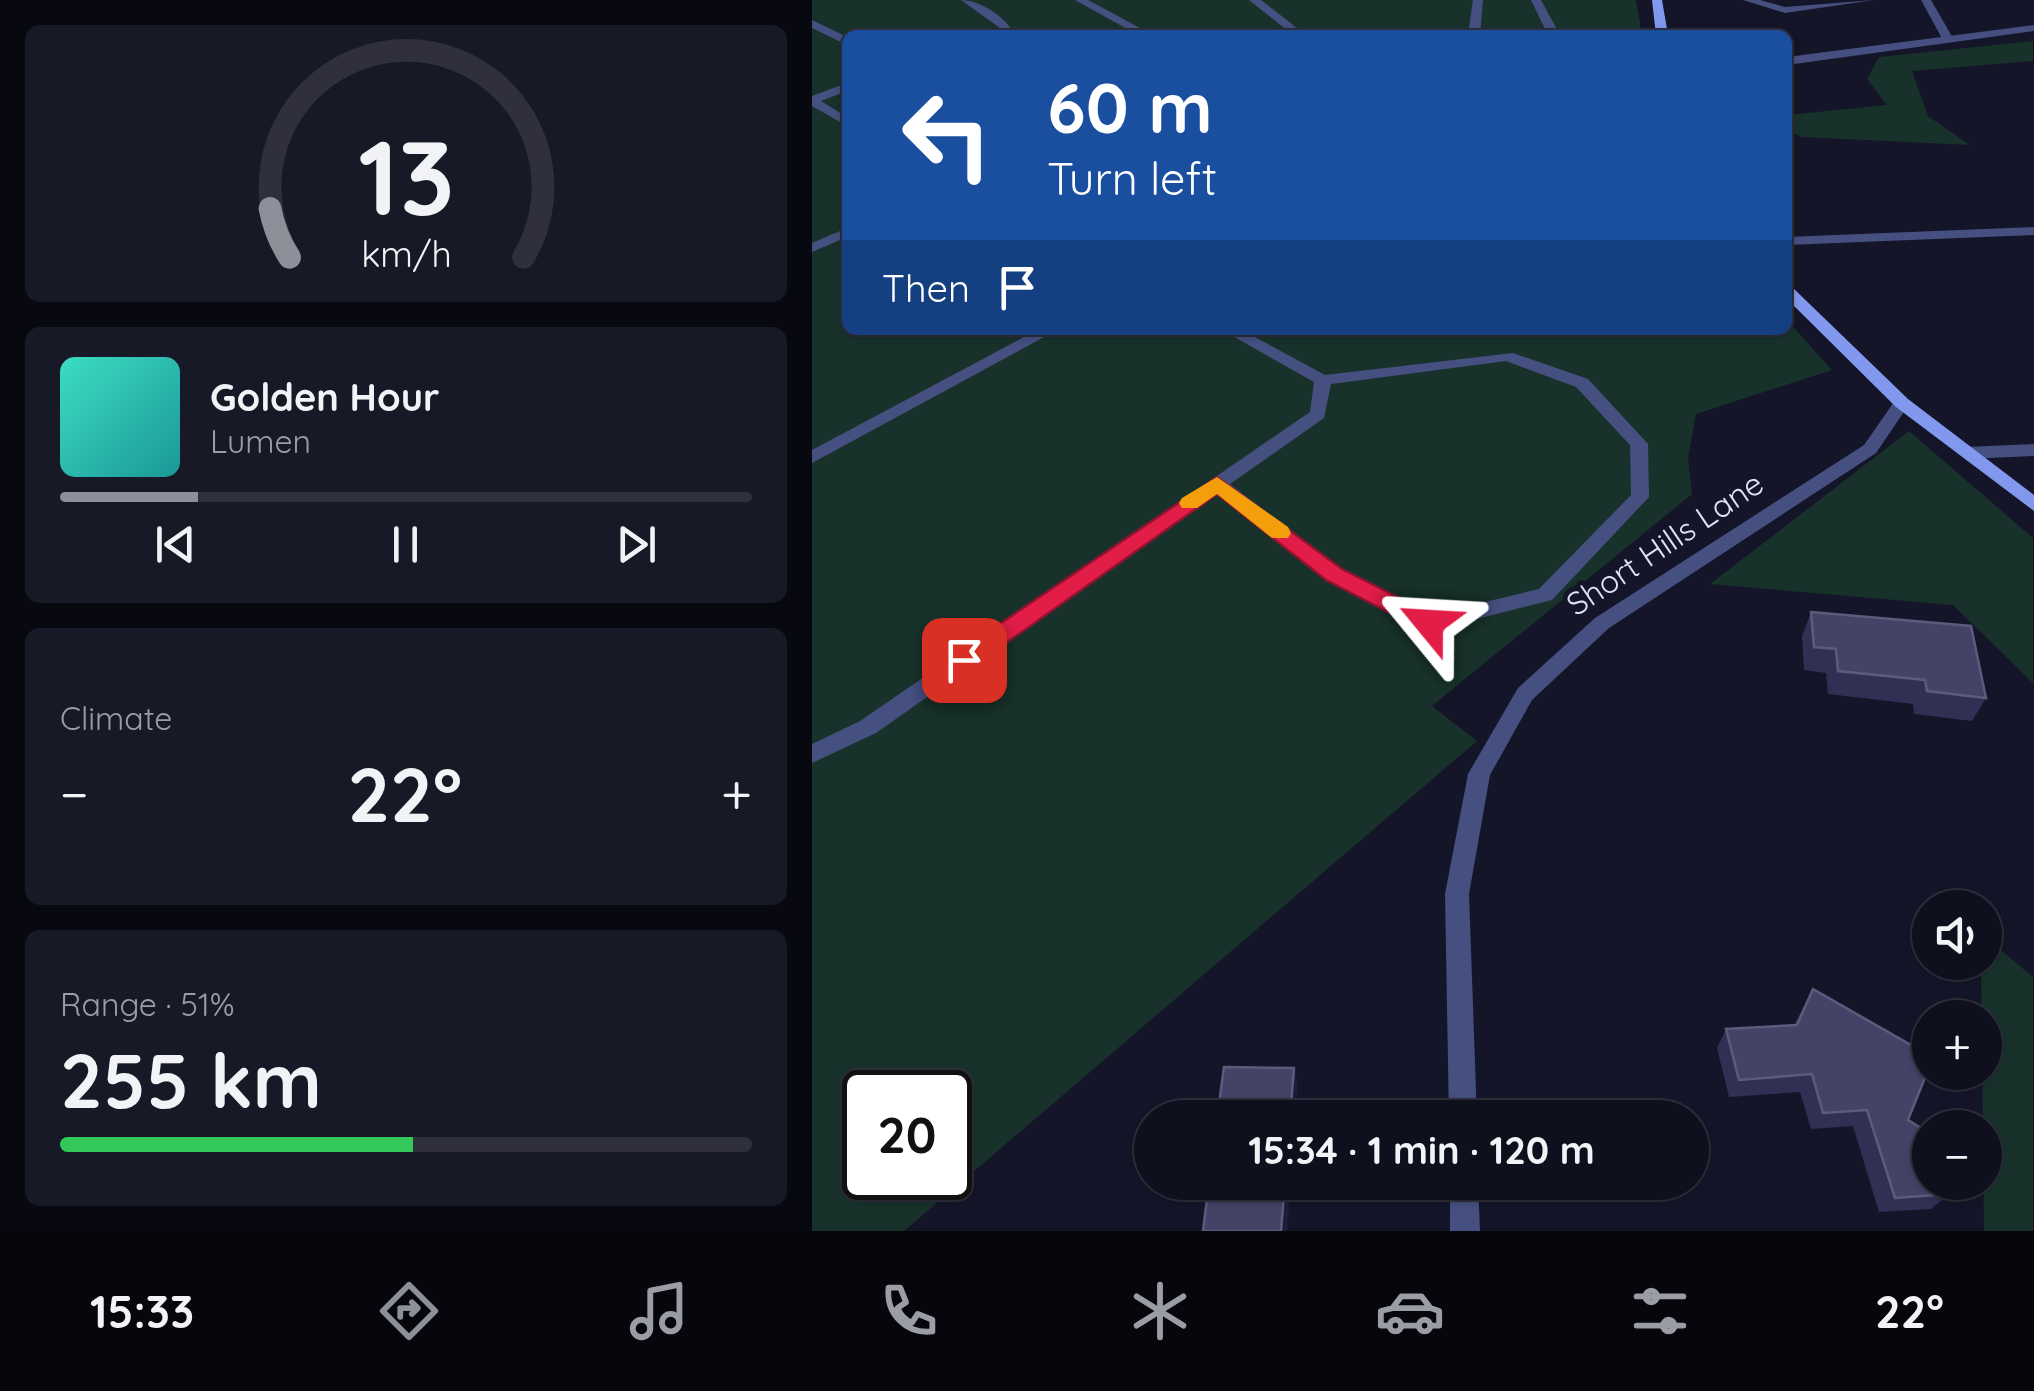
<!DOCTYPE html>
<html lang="en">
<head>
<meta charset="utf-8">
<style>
	:root { --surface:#0f101e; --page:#181927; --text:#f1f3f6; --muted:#9b9da4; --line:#2f303c; --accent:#8c9099 }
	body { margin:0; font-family:Quicksand,sans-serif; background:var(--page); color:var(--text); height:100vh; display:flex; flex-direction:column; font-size:38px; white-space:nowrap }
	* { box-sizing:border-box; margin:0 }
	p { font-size:32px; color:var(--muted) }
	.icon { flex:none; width:55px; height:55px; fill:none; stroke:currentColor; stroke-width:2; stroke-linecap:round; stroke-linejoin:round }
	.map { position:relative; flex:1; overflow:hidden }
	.panel { display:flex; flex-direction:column; gap:25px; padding:25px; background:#080910; width:812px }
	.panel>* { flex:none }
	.guide { position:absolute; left:30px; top:30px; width:950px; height:305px; border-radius:15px; box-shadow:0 2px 8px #0004,0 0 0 2px var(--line); background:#1a4fa0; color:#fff; overflow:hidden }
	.buttons { position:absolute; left:1100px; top:890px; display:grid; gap:20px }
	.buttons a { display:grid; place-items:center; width:90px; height:90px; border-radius:50%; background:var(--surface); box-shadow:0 2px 8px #0004,0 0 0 2px var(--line); font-size:50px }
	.speed { position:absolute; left:30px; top:1070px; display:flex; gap:20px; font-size:50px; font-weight:700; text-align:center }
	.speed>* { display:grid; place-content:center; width:130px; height:130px; border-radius:50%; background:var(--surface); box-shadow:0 2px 8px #0004,0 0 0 2px var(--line); line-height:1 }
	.speed .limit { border:5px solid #111; border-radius:15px; background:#fff; color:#111 }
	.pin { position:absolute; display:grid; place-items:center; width:85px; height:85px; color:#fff; margin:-42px; border-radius:20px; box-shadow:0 5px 15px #0006 }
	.me { position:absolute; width:110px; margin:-55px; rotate:297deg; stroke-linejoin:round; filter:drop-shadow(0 0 8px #0008) }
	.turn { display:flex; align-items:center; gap:35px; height:210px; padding:0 40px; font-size:45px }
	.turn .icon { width:130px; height:130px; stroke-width:2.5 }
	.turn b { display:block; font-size:70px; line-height:85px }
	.then { display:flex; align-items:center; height:95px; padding:0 40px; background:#0003; gap:20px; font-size:38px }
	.big { font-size:75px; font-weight:700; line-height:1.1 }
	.panel .widget { flex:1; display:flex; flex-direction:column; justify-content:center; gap:15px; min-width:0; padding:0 35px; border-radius:15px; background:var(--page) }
	.panel .dial { align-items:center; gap:0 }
	.dial svg { height:260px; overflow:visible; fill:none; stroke:var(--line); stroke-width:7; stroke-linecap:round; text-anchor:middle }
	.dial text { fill:var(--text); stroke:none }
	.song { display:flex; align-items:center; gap:30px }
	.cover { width:120px; height:120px; border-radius:15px; background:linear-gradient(135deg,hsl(170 70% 55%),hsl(180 70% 35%)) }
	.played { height:10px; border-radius:5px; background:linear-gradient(90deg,var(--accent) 20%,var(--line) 20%) }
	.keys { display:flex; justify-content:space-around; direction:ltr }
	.heat { display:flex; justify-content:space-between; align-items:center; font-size:55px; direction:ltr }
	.charge { height:15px; border-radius:8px; background:linear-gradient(90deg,#34c759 51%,var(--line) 0) }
	.trip { position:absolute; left:322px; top:1100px; width:575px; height:100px; border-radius:50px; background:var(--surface); box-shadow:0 2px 8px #0004,0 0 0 2px var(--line); font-weight:700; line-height:100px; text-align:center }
	.tab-bar { display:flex; height:160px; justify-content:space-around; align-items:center; background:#06060c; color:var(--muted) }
	.tab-bar .icon { width:70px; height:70px }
	.tab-bar .current { color:var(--accent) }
	.tab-bar b { font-size:45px; color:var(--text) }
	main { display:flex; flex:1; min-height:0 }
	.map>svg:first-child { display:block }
	.green { fill:#18322b; fill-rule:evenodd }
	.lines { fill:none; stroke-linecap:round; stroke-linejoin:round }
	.lane { fill:#455081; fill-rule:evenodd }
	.street { fill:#455081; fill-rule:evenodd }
	.secondary { fill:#8298ef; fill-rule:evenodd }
	.wall { fill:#2f3054 }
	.shaded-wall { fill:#1c1d3b }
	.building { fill:#424366; stroke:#5b5c7d; stroke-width:2.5 }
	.route { fill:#e11d48; stroke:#92132f; stroke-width:2.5 }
	.slow { fill:#f59e0b }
	.labels { text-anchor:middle; stroke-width:10; stroke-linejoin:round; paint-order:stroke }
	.street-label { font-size:32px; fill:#dfe2fb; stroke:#141528 }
</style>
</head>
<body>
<main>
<section class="panel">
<div class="widget dial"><svg viewBox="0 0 100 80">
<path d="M14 69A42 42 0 1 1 86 69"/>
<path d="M14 69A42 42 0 0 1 8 54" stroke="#8c9099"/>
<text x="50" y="56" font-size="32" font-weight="700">13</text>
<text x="50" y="72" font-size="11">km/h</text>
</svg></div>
<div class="widget">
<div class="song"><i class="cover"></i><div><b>Golden Hour</b><p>Lumen</p></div></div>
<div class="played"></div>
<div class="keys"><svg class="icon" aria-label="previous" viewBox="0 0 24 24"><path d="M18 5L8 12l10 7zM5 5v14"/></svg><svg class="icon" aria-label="pause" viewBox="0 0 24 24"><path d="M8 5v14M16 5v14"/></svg><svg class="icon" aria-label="next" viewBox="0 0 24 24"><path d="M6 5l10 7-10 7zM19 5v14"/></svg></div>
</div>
<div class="widget"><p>Climate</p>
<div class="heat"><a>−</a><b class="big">22°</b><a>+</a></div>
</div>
<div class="widget"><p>Range · 51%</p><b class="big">255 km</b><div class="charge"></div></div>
</section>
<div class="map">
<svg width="1222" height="1231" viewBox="0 0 1222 1231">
	<rect width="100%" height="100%" fill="#141528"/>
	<g class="green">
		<path d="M0,0H824L830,35H35V330H975V320L1020,370L884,414L876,458L880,494L620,706L665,741L92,1231H0ZM52,1092H138V1178H52Z"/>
		<polygon points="1221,41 1221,61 1100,71 1116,116 1158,145 990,137 975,131 975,115 1075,105 1055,79 1067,57"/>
		<polygon points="1097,431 1221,538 1221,683 1141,605 898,584"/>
		<polygon points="1173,937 1221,977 1221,1231 1172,1231 1169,963 1172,962"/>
	</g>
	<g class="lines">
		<g class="lane">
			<path d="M149,0C168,0 194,17 203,35H191L188,28Z"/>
			<polygon points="263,0 276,0 341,35 326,35"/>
			<polygon points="437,0 449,0 494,35 481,35"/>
			<polygon points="661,0 671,0 668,35 656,35"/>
			<polygon points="719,0 729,0 748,35 736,35"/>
			<polygon points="931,0 948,0 973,7 1062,0 973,13"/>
			<polygon points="1109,0 1119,0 1142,40 1140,42 1132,42"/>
			<polygon points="0,20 35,37 35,45 0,28"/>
			<polygon points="35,83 35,91 9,101 35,117 35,126 0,106 0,96"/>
			<polygon points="35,228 35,237 0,252 0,243"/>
			<polygon points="225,330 245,330 0,463 0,450"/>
			<path d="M410,330H430L513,375L701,353L776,379L836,444L837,497L740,600L617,631L515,579L405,493L64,733L0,763V744L48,721L498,412L502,382ZM694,361L764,387L818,445L819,495L727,589L619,615L529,569L418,484L512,418L519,384Z"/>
		</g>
		<g class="street">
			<polygon points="1222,25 1222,31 975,65 975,57"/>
			<polygon points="1222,227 1222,235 975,245 975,237"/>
			<polygon points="1090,398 1098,403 1064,453 797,628 720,700 678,775 657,894 665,1118 637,1118 633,894 656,774 706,688 783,618 1052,445 1084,399"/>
			<polygon points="1222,444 1222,456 1154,459 1145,453 1154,447"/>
			<polygon points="638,1182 666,1182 668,1231 638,1231"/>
		</g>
		<g class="secondary">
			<polygon points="840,0 850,0 856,35 844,35"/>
			<polygon points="975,285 980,287 1096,399 1222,495 1222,511 1084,407 975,299"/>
		</g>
	</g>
	<g class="wall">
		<polygon points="999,612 1174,698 1160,721 1102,714 1101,704 1016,694 1014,673 992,670 990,636"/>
		<polygon points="1001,989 1096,1120 1137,1194 1119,1209 1067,1212 1041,1126 999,1129 988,1092 917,1097 905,1048 914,1029 982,1025"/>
	</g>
	<g class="shaded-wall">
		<polygon points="482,1068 486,1085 484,1118 478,1118"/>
		<polygon points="473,1182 479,1182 475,1231 469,1231"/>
	</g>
	<g class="building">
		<polygon points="999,612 1159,626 1174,698 1115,691 1113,680 1026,671 1024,649 1002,647"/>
		<polygon points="1001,989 1118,1056 1118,1065 1096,1120 1116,1132 1118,1137 1118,1182 1133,1182 1137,1194 1083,1198 1055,1110 1011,1113 1000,1074 927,1080 914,1029 985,1025"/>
		<polygon points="412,1067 482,1068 478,1118 405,1118"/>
		<polygon points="397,1182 473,1182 469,1231 391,1231"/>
	</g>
	<polygon class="route" points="405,477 530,569 625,617 629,623 625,629 609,629 514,580 405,494 160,667 143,667 140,660 143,654"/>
	<polygon class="slow" points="405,477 476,527 479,533 476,538 460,538 405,494 385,508 370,508 367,503 370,498"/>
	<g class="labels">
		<g class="street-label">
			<text transform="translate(853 544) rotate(-34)" y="11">Short Hills Lane</text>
		</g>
	</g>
</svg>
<div class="buttons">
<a><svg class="icon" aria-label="sound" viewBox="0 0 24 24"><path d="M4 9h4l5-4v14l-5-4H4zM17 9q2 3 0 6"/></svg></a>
<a>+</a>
<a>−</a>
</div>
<div class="speed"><div class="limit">20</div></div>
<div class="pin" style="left:152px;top:660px;background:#d93025"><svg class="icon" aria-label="arrive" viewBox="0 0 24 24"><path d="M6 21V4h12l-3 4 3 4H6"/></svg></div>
<svg class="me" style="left:617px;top:623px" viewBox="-20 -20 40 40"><path d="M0-17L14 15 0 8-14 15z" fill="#e11d48" stroke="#fff" stroke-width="4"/></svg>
<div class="trip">15:34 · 1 min · 120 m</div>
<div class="guide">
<div class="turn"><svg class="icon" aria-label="left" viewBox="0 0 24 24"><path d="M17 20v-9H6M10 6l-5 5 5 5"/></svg><div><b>60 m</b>Turn left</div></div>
<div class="then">Then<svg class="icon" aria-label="arrive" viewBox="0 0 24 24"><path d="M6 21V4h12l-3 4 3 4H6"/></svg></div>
</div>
</div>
</main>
<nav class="tab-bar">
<b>15:33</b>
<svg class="icon current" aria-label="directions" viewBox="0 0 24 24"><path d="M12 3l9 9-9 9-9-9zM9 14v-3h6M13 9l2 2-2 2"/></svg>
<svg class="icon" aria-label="music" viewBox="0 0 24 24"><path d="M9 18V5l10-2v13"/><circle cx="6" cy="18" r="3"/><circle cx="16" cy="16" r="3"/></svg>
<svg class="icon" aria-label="phone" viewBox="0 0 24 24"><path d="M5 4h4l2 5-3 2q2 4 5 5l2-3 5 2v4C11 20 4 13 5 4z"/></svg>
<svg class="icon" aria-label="climate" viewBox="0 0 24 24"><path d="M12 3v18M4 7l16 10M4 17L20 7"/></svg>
<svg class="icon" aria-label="car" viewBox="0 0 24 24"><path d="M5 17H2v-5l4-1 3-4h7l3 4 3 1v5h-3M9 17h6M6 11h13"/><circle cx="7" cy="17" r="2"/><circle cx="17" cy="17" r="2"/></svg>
<svg class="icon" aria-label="filters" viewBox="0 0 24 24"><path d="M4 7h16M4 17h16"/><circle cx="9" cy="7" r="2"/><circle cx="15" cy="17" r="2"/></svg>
<b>22°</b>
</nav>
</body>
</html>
